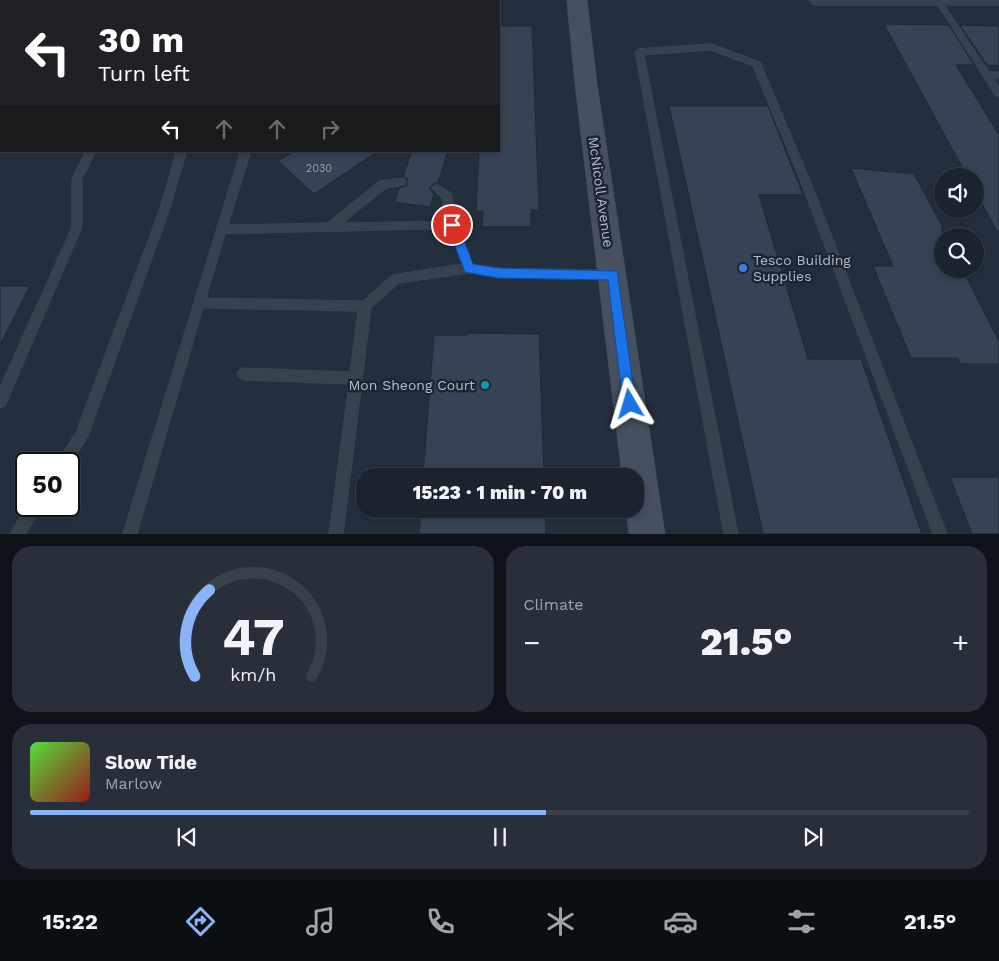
<!DOCTYPE html>
<html lang="en">
<head>
<meta charset="utf-8">
<style>
	:root { --surface:#1b232e; --page:#282f3a; --text:#f1f3f6; --muted:#a0a4aa; --line:#39404a; --accent:#8ab4f8 }
	body { margin:0; font-family:"Work Sans",sans-serif; background:var(--page); color:var(--text); height:100vh; display:flex; flex-direction:column; font-size:19px; white-space:nowrap }
	* { box-sizing:border-box; margin:0 }
	p { font-size:16px; color:var(--muted) }
	.icon { flex:none; width:28px; height:28px; fill:none; stroke:currentColor; stroke-width:2; stroke-linecap:round; stroke-linejoin:round }
	.map { position:relative; height:534px; overflow:hidden }
	.drawer { display:flex; flex-direction:column; gap:12px; padding:12px; background:#0f1319; flex:1 }
	.drawer>* { flex:none }
	.guide { position:absolute; left:0px; top:0px; width:500px; height:152px; box-shadow:0 2px 8px #0003,0 0 0 1px var(--line); background:#202124; color:#fff; overflow:hidden }
	.buttons { position:absolute; left:934px; top:168px; display:grid; gap:10px }
	.buttons a { display:grid; place-items:center; width:50px; height:50px; border-radius:50%; background:var(--surface); box-shadow:0 2px 8px #0003,0 0 0 1px var(--line); font-size:25px }
	.speed { position:absolute; left:15px; top:452px; display:flex; gap:10px; font-size:25px; font-weight:700; text-align:center }
	.speed>* { display:grid; place-content:center; width:65px; height:65px; border-radius:50%; background:var(--surface); box-shadow:0 2px 8px #0003,0 0 0 1px var(--line); line-height:1 }
	.speed .limit { border:2px solid #111; border-radius:8px; background:#fff; color:#111 }
	.pin { position:absolute; display:grid; place-items:center; width:42px; height:42px; color:#fff; margin:-21px; border:2px solid #fff; border-radius:50%; box-shadow:0 1px 5px #0007 }
	.me { position:absolute; width:55px; margin:-28px; rotate:353deg; stroke-linejoin:round; filter:drop-shadow(0 0 4px #0008) }
	.turn { display:flex; align-items:center; gap:18px; height:105px; padding:0 15px; font-size:22px }
	.turn .icon { width:65px; height:65px; stroke-width:2.5 }
	.turn b { display:block; font-size:35px; line-height:42px }
	.lanes { display:flex; align-items:center; height:48px; padding:0 15px; background:#0003; justify-content:center; gap:25px; direction:ltr }
	.lanes .off { opacity:.35 }
	.big { font-size:38px; font-weight:800; line-height:1.1 }
	.drawer .card { flex:1; display:flex; flex-direction:column; justify-content:center; gap:8px; min-width:0; padding:0 18px; border-radius:20px; background:var(--page) }
	.drawer .dial { align-items:center; gap:0 }
	.dial svg { height:130px; overflow:visible; fill:none; stroke:var(--line); stroke-width:7; stroke-linecap:round; text-anchor:middle }
	.dial text { fill:var(--text); stroke:none }
	.song { display:flex; align-items:center; gap:15px }
	.cover { width:60px; height:60px; border-radius:8px; background:linear-gradient(135deg,hsl(110 70% 55%),hsl(0 70% 35%)) }
	.played { height:5px; border-radius:2px; background:linear-gradient(90deg,var(--accent) 55%,var(--line) 55%) }
	.keys { display:flex; justify-content:space-around; direction:ltr }
	.heat { display:flex; justify-content:space-between; align-items:center; font-size:28px; direction:ltr }
	.drawer .tiles { flex:1; display:grid; gap:12px; grid-template-columns:1fr 1fr }
	.card:last-child { grid-column:span 2 }
	.trip { position:absolute; left:356px; top:468px; width:288px; height:50px; border-radius:20px; background:var(--surface); box-shadow:0 2px 8px #0003,0 0 0 1px var(--line); font-weight:800; line-height:50px; text-align:center }
	.tab-bar { display:flex; height:80px; justify-content:space-around; align-items:center; background:#0b0e12; color:var(--muted) }
	.tab-bar .icon { width:35px; height:35px }
	.tab-bar .current { color:var(--accent) }
	.tab-bar b { font-size:22px; color:var(--text) }
	.map>svg:first-child { display:block }
	.building { fill:#364354; stroke:#1f2835 }
	.lines { fill:none; stroke-linecap:round; stroke-linejoin:round }
	.service-casing { stroke:#414a57; stroke-width:1 }
	.minor-casing { stroke:#414a57; stroke-width:1 }
	.secondary-casing { stroke:#414a57; stroke-width:1 }
	.service { fill:#38414e; fill-rule:evenodd }
	.minor { fill:#38414e; fill-rule:evenodd }
	.secondary { fill:#465061; fill-rule:evenodd }
	.route { fill:#1a73e8; stroke:#114b97 }
	.shop-dot { fill:#3f7fe0; stroke:#1d2633; stroke-width:2 }
	.culture-dot { fill:#0f9aa8; stroke:#1d2633; stroke-width:2 }
	.labels { text-anchor:middle; stroke-width:5; stroke-linejoin:round; paint-order:stroke }
	.number-label { font-size:11px; fill:#929caa }
	.street-label { font-size:14px; fill:#b4bcc9; stroke:#1d2633 }
	.poi-label { font-size:14px; fill:#b4bcc9; stroke:#1d2633; text-anchor:start }
</style>
</head>
<body>
<div class="map">
<svg width="999" height="534" viewBox="0 0 999 534">
	<rect width="100%" height="100%" fill="#242f3e"/>
	<g class="building">
		<polygon points="884,24 949,25 974,65 956,65 999,135 999,235 975,191 975,176 967,176"/>
		<polygon points="960,25 999,26 999,66 987,65"/>
		<polygon points="499,26 532,26 539,210 531,210 531,227 482,227 483,211 476,211 479,151 499,151"/>
		<polygon points="669,106 768,106 803,195 759,195 808,359 861,359 922,534 763,534"/>
		<polygon points="294,151 378,151 314,194 278,161"/>
		<polygon points="412,151 448,151 438,183 435,183 429,188 434,194 430,207 394,202 399,188 407,186 407,178 403,177"/>
		<polygon points="851,168 914,174 942,226 942,269 962,269 999,341 999,364 961,364 957,358 911,358 873,266 893,266"/>
		<polygon points="0,286 30,286 0,345"/>
		<polygon points="467,333 539,334 544,476 423,476 434,335 467,335"/>
		<polygon points="950,477 999,477 999,534 972,534"/>
		<polygon points="421,509 545,509 546,534 419,534"/>
	</g>
	<g class="lines">
		<defs>
			<g id="service">
				<polygon points="935,0 941,0 989,72 999,72 999,78 993,78 999,87 999,97 996,96"/>
				<polygon points="712,44 760,62 761,64 812,185 947,534 933,534 802,185 753,66 711,50 644,55 738,534 724,534 635,52 639,49"/>
				<polygon points="1,134 1,143 0,144 0,135"/>
				<polygon points="86,151 96,151 82,179 82,227 5,406 0,408 0,387 72,227 72,179"/>
				<polygon points="177,151 187,151 169,211 88,436 69,467 69,464 56,464 76,432 159,211"/>
				<path d="M241,151H251L228,225L327,223L379,181L401,178L405,179L406,182L405,185L386,188L343,223L447,221L442,198L431,188L436,184L451,193L452,196L458,225L473,264L498,268L612,270L616,272L618,275L616,278L612,280L498,278L469,273L399,283L371,308L343,534H329L349,384L243,380L239,378L237,374L239,370L243,368L350,372L358,311L203,308L137,534H123ZM449,229L462,264L392,275L363,301L206,298L225,234Z"/>
				<polygon points="27,506 42,506 26,534 10,534"/>
			</g>
			<polygon id="minor" points="810,0 999,0 999,5 818,5 812,4"/>
			<polygon id="secondary" points="567,0 587,0 597,84 665,534 629,534 626,509 635,509 635,476 622,476 575,84"/>
		</defs>
		<use href="#service" class="service-casing"/>
		<use href="#minor" class="minor-casing"/>
		<use href="#secondary" class="secondary-casing"/>
		<use href="#service" class="service"/>
		<use href="#minor" class="minor"/>
		<use href="#secondary" class="secondary"/>
	</g>
	<polygon class="route" points="452,221 458,225 473,264 498,268 617,271 636,404 634,409 630,411 625,409 623,404 608,280 498,278 465,272 447,225"/>
	<circle class="shop-dot" cx="743" cy="268" r="5"/>
	<circle class="culture-dot" cx="485" cy="385" r="5"/>
	<g class="labels">
		<g class="number-label">
			<text x="319" y="172">2030</text>
		</g>
		<g class="street-label">
			<text transform="translate(601 192) rotate(82)" y="5">McNicoll Avenue</text>
		</g>
		<g class="poi-label">
			<text x="753" y="265">Tesco Building<tspan x="753" dy="16">Supplies</tspan></text>
			<text x="475" y="390" text-anchor="end">Mon Sheong Court</text>
		</g>
	</g>
</svg>
<div class="buttons">
<a><svg class="icon" aria-label="sound" viewBox="0 0 24 24"><path d="M4 9h4l5-4v14l-5-4H4zM17 9q2 3 0 6"/></svg></a>
<a><svg class="icon" aria-label="search" viewBox="0 0 24 24"><circle cx="10" cy="10" r="6"/><path d="M15 15l6 6"/></svg></a>
</div>
<div class="speed"><div class="limit">50</div></div>
<div class="pin" style="left:452px;top:225px;background:#d93025"><svg class="icon" aria-label="arrive" viewBox="0 0 24 24"><path d="M6 21V4h12l-3 4 3 4H6"/></svg></div>
<svg class="me" style="left:630px;top:404px" viewBox="-20 -20 40 40"><path d="M0-17L14 15 0 8-14 15z" fill="#1a73e8" stroke="#fff" stroke-width="4"/></svg>
<div class="trip">15:23 · 1 min · 70 m</div>
<div class="guide">
<div class="turn"><svg class="icon" aria-label="left" viewBox="0 0 24 24"><path d="M17 20v-9H6M10 6l-5 5 5 5"/></svg><div><b>30 m</b>Turn left</div></div>
<div class="lanes"><svg class="icon" aria-label="left" viewBox="0 0 24 24"><path d="M17 20v-9H6M10 6l-5 5 5 5"/></svg><svg class="icon off" aria-label="ahead" viewBox="0 0 24 24"><path d="M12 20V5M6 11l6-6 6 6"/></svg><svg class="icon off" aria-label="ahead" viewBox="0 0 24 24"><path d="M12 20V5M6 11l6-6 6 6"/></svg><svg class="icon off" aria-label="right" viewBox="0 0 24 24"><path d="M7 20v-9h11M14 6l5 5-5 5"/></svg></div>
</div>
</div>
<section class="drawer">
<div class="tiles">
<div class="card dial"><svg viewBox="0 0 100 80">
<path d="M14 69A42 42 0 1 1 86 69"/>
<path d="M14 69A42 42 0 0 1 23 16" stroke="#8ab4f8"/>
<text x="50" y="56" font-size="32" font-weight="700">47</text>
<text x="50" y="72" font-size="11">km/h</text>
</svg></div>
<div class="card"><p>Climate</p>
<div class="heat"><a>−</a><b class="big">21.5°</b><a>+</a></div>
</div>
<div class="card">
<div class="song"><i class="cover"></i><div><b>Slow Tide</b><p>Marlow</p></div></div>
<div class="played"></div>
<div class="keys"><svg class="icon" aria-label="previous" viewBox="0 0 24 24"><path d="M18 5L8 12l10 7zM5 5v14"/></svg><svg class="icon" aria-label="pause" viewBox="0 0 24 24"><path d="M8 5v14M16 5v14"/></svg><svg class="icon" aria-label="next" viewBox="0 0 24 24"><path d="M6 5l10 7-10 7zM19 5v14"/></svg></div>
</div>
</div>
</section>
<nav class="tab-bar">
<b>15:22</b>
<svg class="icon current" aria-label="directions" viewBox="0 0 24 24"><path d="M12 3l9 9-9 9-9-9zM9 14v-3h6M13 9l2 2-2 2"/></svg>
<svg class="icon" aria-label="music" viewBox="0 0 24 24"><path d="M9 18V5l10-2v13"/><circle cx="6" cy="18" r="3"/><circle cx="16" cy="16" r="3"/></svg>
<svg class="icon" aria-label="phone" viewBox="0 0 24 24"><path d="M5 4h4l2 5-3 2q2 4 5 5l2-3 5 2v4C11 20 4 13 5 4z"/></svg>
<svg class="icon" aria-label="climate" viewBox="0 0 24 24"><path d="M12 3v18M4 7l16 10M4 17L20 7"/></svg>
<svg class="icon" aria-label="car" viewBox="0 0 24 24"><path d="M5 17H2v-5l4-1 3-4h7l3 4 3 1v5h-3M9 17h6M6 11h13"/><circle cx="7" cy="17" r="2"/><circle cx="17" cy="17" r="2"/></svg>
<svg class="icon" aria-label="filters" viewBox="0 0 24 24"><path d="M4 7h16M4 17h16"/><circle cx="9" cy="7" r="2"/><circle cx="15" cy="17" r="2"/></svg>
<b>21.5°</b>
</nav>
</body>
</html>
